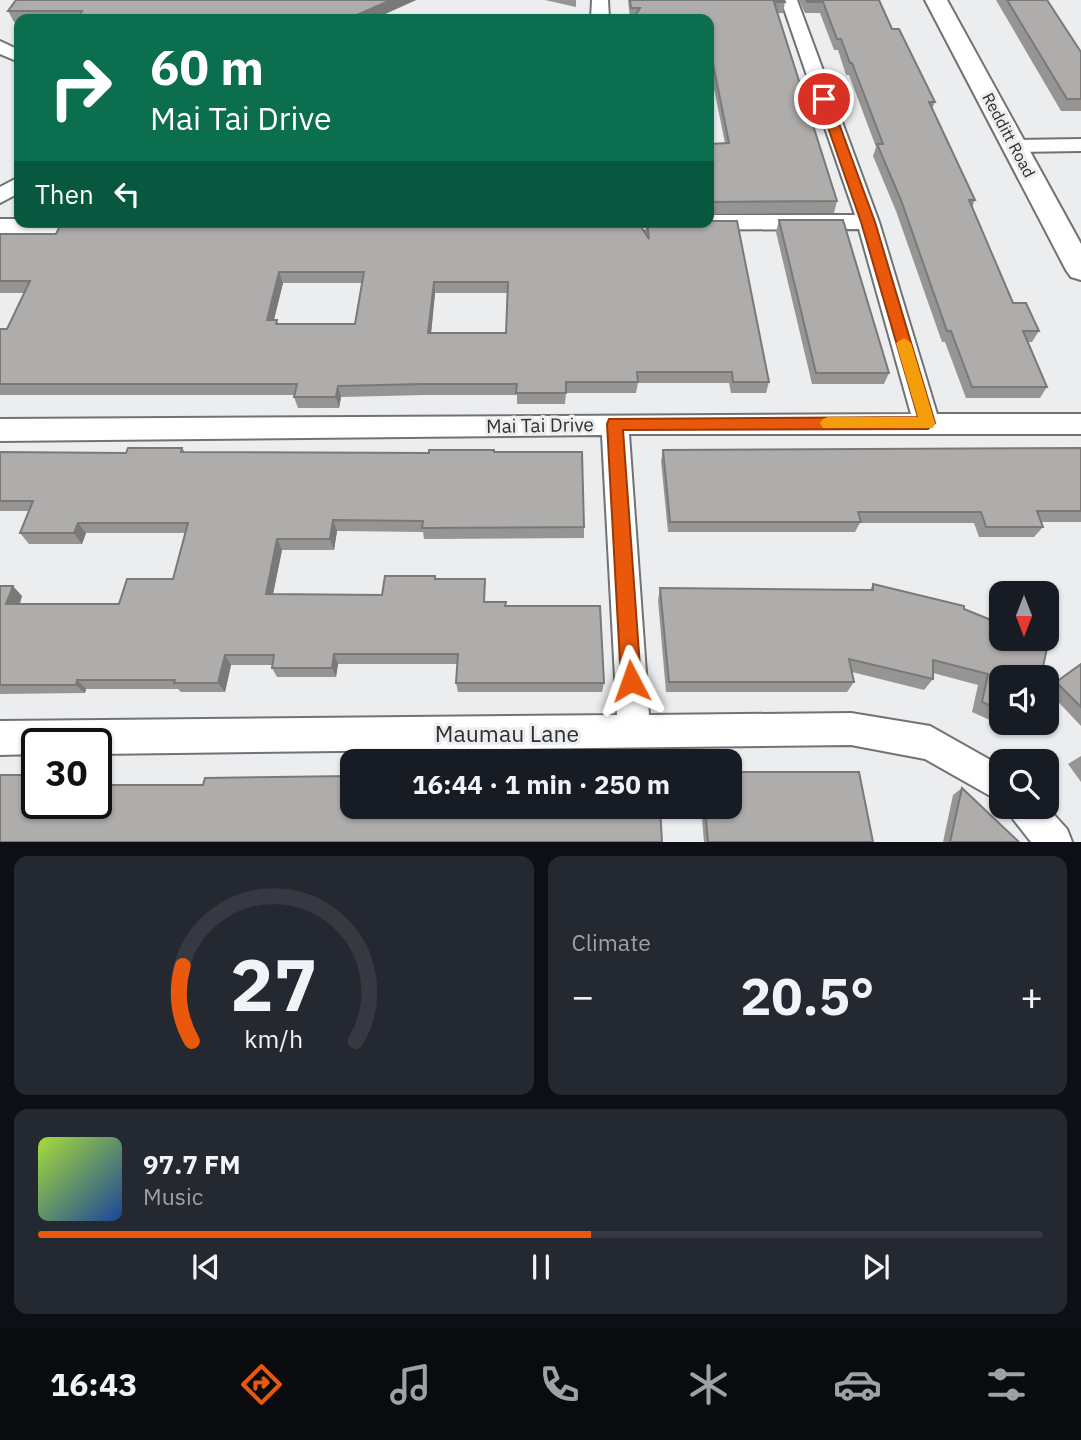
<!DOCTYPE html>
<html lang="en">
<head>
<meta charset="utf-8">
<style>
	:root { --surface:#171b24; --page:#242831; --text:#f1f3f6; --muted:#9ea1a6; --line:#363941; --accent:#ea580c }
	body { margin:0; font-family:"IBM Plex Sans",sans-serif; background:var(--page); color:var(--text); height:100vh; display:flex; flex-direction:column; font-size:26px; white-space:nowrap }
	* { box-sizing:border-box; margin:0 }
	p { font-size:23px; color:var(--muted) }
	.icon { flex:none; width:38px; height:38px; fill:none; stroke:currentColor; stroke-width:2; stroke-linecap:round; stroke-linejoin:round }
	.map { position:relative; height:842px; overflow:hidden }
	.sheet { display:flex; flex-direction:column; gap:14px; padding:14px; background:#0d0f14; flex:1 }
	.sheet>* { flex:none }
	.top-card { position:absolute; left:14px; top:14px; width:700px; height:214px; border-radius:14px; box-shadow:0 2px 5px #0004; background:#0b6e4f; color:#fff; overflow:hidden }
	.needle { width:46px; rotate:180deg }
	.buttons { position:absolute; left:989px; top:581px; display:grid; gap:14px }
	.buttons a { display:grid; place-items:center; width:70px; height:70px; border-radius:14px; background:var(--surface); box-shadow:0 2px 5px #0004; font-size:35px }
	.speed { position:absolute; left:21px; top:728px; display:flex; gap:14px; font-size:35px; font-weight:700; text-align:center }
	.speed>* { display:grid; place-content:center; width:91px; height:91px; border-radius:50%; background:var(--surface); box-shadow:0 2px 5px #0004; line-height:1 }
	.speed .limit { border:4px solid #111; border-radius:10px; background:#fff; color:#111 }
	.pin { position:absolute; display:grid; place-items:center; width:60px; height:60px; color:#fff; margin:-30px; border:4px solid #fff; border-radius:50%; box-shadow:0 2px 7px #0007 }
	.me { position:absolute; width:77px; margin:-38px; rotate:356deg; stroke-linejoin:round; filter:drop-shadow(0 0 5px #0008) }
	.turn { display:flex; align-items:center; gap:24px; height:147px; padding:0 21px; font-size:32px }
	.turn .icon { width:91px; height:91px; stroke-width:2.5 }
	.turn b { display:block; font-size:49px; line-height:60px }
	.then { display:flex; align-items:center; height:66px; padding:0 21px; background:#0003; gap:14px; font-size:26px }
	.big { font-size:52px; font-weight:700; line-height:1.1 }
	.sheet .card { flex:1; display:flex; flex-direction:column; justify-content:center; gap:10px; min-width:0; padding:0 24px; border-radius:14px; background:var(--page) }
	.sheet .dial { align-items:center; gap:0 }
	.dial svg { height:182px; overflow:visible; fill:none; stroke:var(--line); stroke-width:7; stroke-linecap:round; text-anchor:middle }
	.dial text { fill:var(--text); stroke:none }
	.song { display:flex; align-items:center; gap:21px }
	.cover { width:84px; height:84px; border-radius:10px; background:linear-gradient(135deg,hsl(80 70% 55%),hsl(220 70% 35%)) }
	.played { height:7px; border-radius:4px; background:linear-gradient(90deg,var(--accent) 55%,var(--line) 55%) }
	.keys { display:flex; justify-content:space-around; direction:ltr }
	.heat { display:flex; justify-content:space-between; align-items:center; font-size:38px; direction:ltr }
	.sheet .tiles { flex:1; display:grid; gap:14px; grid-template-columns:1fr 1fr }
	.card:last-child { grid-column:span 2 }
	.trip { position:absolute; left:340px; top:749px; width:402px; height:70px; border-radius:14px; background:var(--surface); box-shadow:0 2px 5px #0004; font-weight:700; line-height:70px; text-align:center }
	.tabs { display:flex; height:112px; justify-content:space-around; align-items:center; background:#090b0e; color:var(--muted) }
	.tabs .icon { width:49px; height:49px }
	.tabs .selected { color:var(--accent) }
	.tabs b { font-size:32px; color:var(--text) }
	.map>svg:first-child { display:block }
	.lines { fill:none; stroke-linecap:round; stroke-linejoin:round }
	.minor-casing { stroke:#717274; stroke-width:4 }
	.tertiary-casing { stroke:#717274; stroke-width:4 }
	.minor { fill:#fff; fill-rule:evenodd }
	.tertiary { fill:#fff; fill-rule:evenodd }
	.wall { fill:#969594; fill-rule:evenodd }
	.shaded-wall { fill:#7a7978 }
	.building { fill:#afadac; stroke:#7a7978; stroke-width:2; fill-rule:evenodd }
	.route { fill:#ea580c; stroke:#983908; stroke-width:2 }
	.slow { fill:#f59e0b }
	.labels { text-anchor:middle; stroke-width:6; stroke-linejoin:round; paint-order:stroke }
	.far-street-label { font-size:16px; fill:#2e2f2f; stroke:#ecedef }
	.street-label { font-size:19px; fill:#2e2f2f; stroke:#ecedef }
	.near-street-label { font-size:23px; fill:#2e2f2f; stroke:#ecedef }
</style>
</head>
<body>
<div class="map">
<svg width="1081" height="842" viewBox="0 0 1081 842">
	<rect width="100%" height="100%" fill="#ecedef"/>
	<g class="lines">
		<defs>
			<g id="minor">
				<polygon points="592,0 608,0 609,19 591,19"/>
				<polygon points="781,0 797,0 879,222 937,414 1081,414 1081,434 629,434 649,715 851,713 930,726 1001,766 1001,802 925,759 851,745 96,754 96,744 37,744 37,754 0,755 0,721 617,715 602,435 0,441 0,419 911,414 859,229 604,230 596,228 593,223 709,222 709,215 855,215"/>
				<polygon points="0,41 19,50 19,62 0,54"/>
				<polygon points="1081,139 1081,151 1014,152 1007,150 1004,146 1007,142 1014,140"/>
				<polygon points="19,177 19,193 0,203 0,187"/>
				<polygon points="0,219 19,219 19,222 105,222 107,226 104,231 96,233 0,233"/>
				<polygon points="1046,806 1067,829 1072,842 1031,842 1013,819 1008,807"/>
			</g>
			<polygon id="tertiary" points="925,0 947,0 1081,244 1081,280 1071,277 1066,270"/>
		</defs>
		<use href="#minor" class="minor-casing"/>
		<use href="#tertiary" class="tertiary-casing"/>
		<use href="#minor" class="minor"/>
		<use href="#tertiary" class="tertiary"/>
	</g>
	<g class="wall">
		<polygon points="16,0 416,0 376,18 451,19 19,19 19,22 14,22 8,11"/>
		<polygon points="545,0 576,0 576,7"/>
		<polygon points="628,0 784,0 785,2 783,13 777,13 837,201 834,213 709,214 709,144 725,143 709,64 709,19 630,19"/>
		<polygon points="799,0 879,0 892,29 935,102 932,109 975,200 972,207 1013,303 1039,331 1032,342 1027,342 1047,387 1040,398 966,398 945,342 942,342 896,211 873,156 876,147 849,75 846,75 838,50 834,50 820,13 805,13"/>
		<polygon points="996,0 1047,0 1081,52 1081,111 1061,111"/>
		<polygon points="779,220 889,373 884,384 812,384 776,232"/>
		<path d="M646,222L769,382L766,393H731L729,383H638L636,393H566L565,404H517V395H425L341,397L339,408H298L294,397V395H0V329H7L24,293H0V234H645ZM283,283H362L355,324H278L277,320H274ZM435,293H507L506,333H431Z"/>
		<polygon points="182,448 185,452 494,452 584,527 584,538 424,539 423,532 337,531 334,550 282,550 273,594 382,595 436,579 485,579 485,602 505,606 604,683 602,692 458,692 456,683 457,664 338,664 336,677 277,677 272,668 272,665 231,665 225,692 181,692 178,689 86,689 85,693 0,694 0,586 22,596 20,604 119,604 173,579 185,533 86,533 82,544 29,544 20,533 29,511 0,511 0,452 126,453"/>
		<polygon points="1081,448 1081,522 1041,522 1043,527 1034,537 979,537 974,523 860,523 855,532 668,532 661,461 663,450"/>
		<polygon points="873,584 964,609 1001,677 1001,723 1033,723 1033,724 1021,734 972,712 978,685 933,673 933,679 924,690 852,672 854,682 847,692 666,692 658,600 660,588 870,590"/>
		<polygon points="1081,664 1081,726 1047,690 1056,682"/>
		<polygon points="1081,756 1081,782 1068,764"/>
		<polygon points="962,788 1019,842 943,842 953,795"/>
		<polygon points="701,807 730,807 873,842 704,842"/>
	</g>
	<g class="shaded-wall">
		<polygon points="391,0 416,0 374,19 350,18"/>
		<polygon points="279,272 283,283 271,331 267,320"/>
		<polygon points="434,282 435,293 430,344 428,333"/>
		<polygon points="338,386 341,397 339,408 336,397"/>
		<polygon points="333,520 337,531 334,550 330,539"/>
		<polygon points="78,523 86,533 82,544 74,533"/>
		<polygon points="277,539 282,550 271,604 266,594"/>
		<polygon points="13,586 22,596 16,613 6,604"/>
		<polygon points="334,654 338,664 336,677 332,668"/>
		<polygon points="225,655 231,665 225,692 218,683"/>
		<polygon points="77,680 86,689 85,693 76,685"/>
	</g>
	<g class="building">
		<polygon points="16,0 391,0 350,18 451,18 77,19 82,11 8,11"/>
		<polygon points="630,0 784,0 785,2 774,2 837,201 711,202 709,207 709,144 729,143 709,44 709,19 704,19 703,18 702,19 633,19 640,8 631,8"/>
		<polygon points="806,0 879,0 892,29 899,29 935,102 929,102 975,200 969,200 1013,303 1026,303 1039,331 1023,331 1047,387 972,387 951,331 947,331 901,200 877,144 883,144 852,63 850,63 841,39 837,39 823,2 807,2"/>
		<polygon points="1007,0 1047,0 1081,52 1081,99 1067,99"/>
		<polygon points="779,220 843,220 889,373 816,373"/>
		<path d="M709,221H737L769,382H733L732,372H637L638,382H566V393H516L517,384H423L338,386L336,397H294L297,384H0V329H7L30,281H0V234H56L61,224L638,222L649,239L647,222H709ZM279,272H364L355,324H276L277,320H267ZM434,282H508L506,333H428Z"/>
		<polygon points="128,448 182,448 181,452 429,453 429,450 494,450 494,452 582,452 584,527 422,528 423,521 333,520 330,539 277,539 266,594 382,595 385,576 435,576 435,579 485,579 484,602 506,602 505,606 600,606 604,683 456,683 458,654 334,654 332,668 272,668 274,655 225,655 218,683 174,683 175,680 77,680 76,685 0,685 0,586 13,586 6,604 119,604 127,579 173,579 188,523 78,523 74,533 20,533 33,501 0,501 0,452 126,453"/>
		<polygon points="1081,448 1081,511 1037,511 1043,527 986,527 981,512 858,512 861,522 670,522 663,450"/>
		<polygon points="873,584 964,606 964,609 1001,624 1001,639 1037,639 1048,643 1041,677 1001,677 1001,710 982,702 988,674 933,660 933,679 849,659 854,682 669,682 660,588 873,590"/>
		<polygon points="1081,664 1081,707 1056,682"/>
		<polygon points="730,772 859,772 873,842 708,842 705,807 730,807"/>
		<polygon points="0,775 37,775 37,803 96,803 96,785 203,785 205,778 352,776 352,807 660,807 662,842 0,842"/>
		<polygon points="962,788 1019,842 950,842"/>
	</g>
	<polygon class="route" points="824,95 830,99 875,222 935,423 928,429 623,430 641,681 638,688 631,690 624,688 621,681 607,424 609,419 918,417 861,222 818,99"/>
	<polygon class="slow" points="904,338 911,343 935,423 933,428 823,428 820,423 823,419 828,417 918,417 896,343"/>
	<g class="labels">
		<g class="far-street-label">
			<text transform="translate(1009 135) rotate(62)" y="6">Redditt Road</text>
		</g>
		<g class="street-label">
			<text transform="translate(540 425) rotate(-1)" y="7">Mai Tai Drive</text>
		</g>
		<g class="near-street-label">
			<text x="507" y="742">Maumau Lane</text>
		</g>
	</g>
</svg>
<div class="buttons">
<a><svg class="needle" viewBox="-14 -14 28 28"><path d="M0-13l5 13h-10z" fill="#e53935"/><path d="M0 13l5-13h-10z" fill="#9ea1a6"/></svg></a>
<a><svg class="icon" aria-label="sound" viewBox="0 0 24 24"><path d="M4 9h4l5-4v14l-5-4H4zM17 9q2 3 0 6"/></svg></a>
<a><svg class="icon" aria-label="search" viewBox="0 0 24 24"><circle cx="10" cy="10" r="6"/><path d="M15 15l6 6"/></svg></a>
</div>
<div class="speed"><div class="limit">30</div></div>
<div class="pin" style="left:824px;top:99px;background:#d93025"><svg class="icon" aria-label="arrive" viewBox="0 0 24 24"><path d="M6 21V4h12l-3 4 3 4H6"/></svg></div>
<svg class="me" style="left:631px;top:681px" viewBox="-20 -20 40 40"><path d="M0-17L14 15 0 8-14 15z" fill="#ea580c" stroke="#fff" stroke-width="4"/></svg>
<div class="trip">16:44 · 1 min · 250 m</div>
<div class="top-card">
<div class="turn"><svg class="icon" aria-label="right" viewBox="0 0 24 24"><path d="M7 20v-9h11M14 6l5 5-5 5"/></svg><div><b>60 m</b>Mai Tai Drive</div></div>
<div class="then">Then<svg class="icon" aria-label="left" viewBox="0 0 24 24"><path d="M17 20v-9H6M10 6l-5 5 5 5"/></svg></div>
</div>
</div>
<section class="sheet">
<div class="tiles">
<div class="card dial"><svg viewBox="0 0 100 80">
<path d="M14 69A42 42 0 1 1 86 69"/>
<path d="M14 69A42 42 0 0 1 10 36" stroke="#ea580c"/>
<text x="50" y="56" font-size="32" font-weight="700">27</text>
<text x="50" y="72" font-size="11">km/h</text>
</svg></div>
<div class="card"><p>Climate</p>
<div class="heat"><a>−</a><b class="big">20.5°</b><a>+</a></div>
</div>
<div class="card">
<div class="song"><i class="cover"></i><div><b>97.7 FM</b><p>Music</p></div></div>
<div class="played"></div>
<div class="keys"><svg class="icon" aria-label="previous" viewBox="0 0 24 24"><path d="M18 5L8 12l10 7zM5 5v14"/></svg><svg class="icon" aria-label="pause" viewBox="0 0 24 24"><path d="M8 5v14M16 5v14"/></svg><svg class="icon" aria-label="next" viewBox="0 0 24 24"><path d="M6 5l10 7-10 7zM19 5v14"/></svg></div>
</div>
</div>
</section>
<nav class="tabs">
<b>16:43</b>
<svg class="icon selected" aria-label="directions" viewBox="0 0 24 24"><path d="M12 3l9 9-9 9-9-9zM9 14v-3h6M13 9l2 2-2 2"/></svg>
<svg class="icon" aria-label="music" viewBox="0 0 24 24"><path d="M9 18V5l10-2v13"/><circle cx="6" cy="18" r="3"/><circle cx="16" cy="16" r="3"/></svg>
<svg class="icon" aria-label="phone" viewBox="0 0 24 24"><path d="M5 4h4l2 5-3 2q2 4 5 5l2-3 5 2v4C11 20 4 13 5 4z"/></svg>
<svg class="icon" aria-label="climate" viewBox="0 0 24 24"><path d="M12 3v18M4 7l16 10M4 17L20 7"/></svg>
<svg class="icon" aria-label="car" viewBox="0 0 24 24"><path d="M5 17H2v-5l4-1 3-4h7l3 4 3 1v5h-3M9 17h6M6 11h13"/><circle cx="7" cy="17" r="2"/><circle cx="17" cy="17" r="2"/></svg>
<svg class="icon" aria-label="filters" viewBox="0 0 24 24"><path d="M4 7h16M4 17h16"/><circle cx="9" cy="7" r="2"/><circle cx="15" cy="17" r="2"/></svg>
</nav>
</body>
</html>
